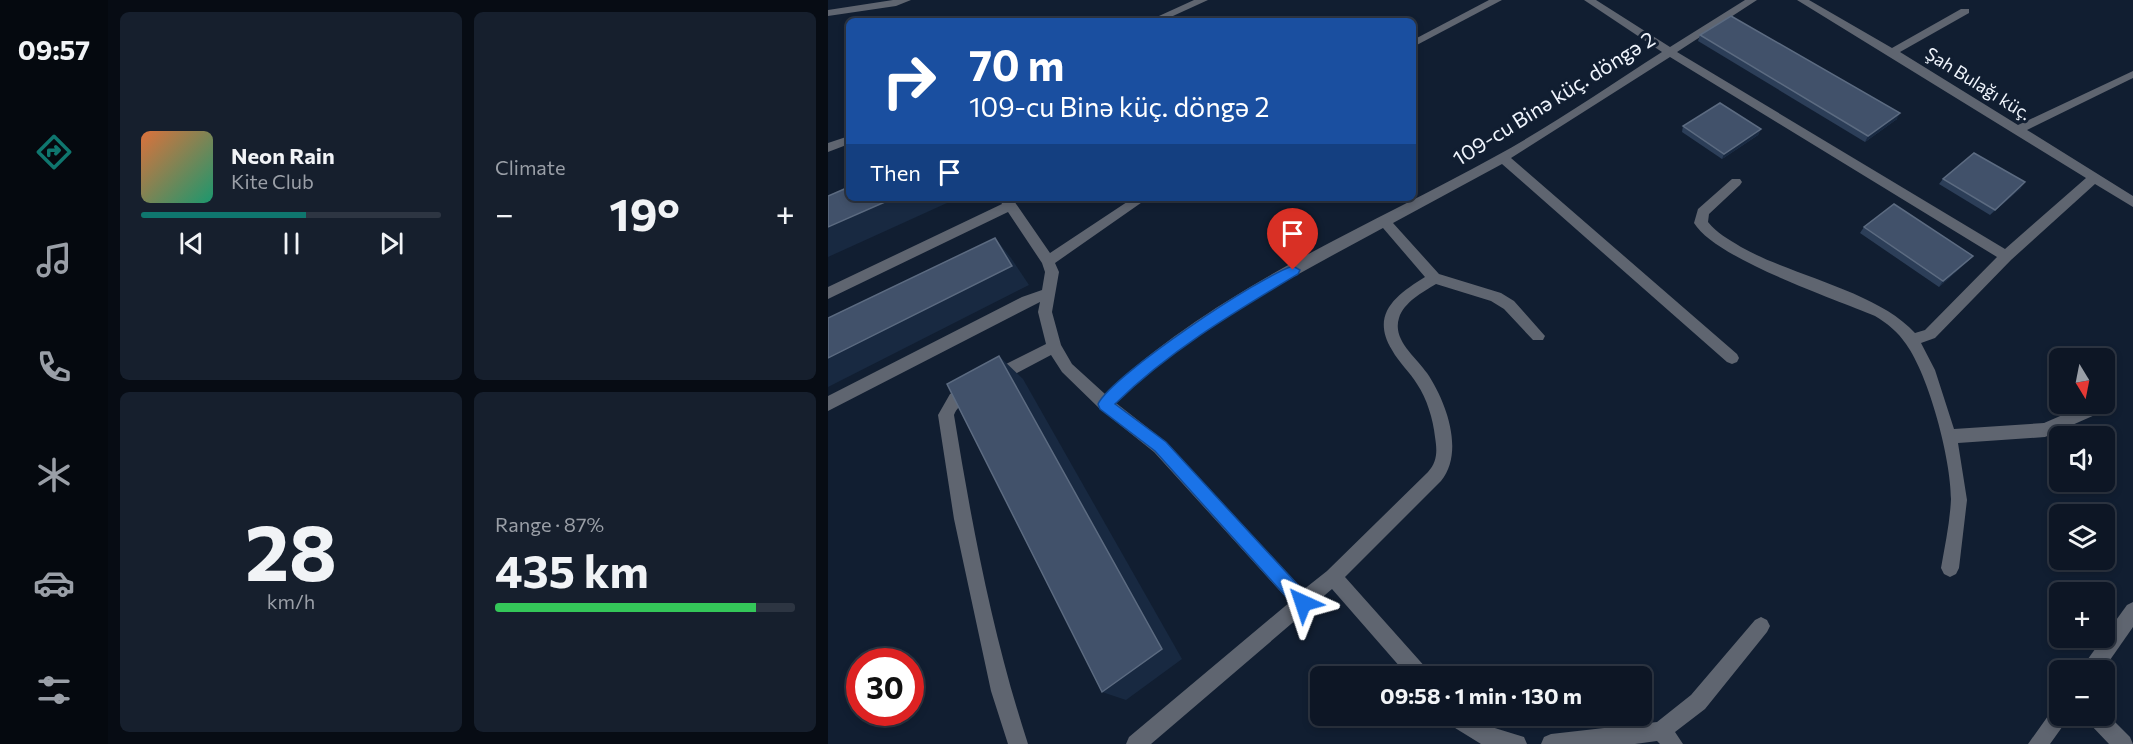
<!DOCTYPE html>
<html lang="en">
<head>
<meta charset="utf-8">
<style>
	:root { --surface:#0d1625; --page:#161f2d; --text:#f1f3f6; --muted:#9a9fa7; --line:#2d3542; --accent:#0f766e }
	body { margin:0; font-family:Commissioner,sans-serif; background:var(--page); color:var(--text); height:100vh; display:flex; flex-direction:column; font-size:22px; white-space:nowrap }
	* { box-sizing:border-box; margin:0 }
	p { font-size:20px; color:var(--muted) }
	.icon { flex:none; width:33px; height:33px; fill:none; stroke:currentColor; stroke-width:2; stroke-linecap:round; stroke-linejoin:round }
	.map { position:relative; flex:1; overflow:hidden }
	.side { display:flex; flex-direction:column; gap:12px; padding:12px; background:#070c14; width:720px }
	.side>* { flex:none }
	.top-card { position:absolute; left:18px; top:18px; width:570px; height:183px; border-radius:9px; box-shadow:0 3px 9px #0003,0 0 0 2px var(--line); background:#1a4fa0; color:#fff; overflow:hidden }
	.needle { width:39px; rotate:170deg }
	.controls { position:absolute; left:1221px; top:348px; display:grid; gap:12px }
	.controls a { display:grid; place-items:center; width:66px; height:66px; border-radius:9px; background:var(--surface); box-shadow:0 3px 9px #0003,0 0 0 2px var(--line); font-size:30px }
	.speed { position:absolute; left:18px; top:648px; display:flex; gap:12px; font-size:30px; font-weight:700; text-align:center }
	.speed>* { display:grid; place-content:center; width:78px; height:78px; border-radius:50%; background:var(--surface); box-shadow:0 3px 9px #0003,0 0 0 2px var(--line); line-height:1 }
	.speed .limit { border:9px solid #d22; background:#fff; color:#111 }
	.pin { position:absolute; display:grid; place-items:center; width:51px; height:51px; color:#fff; margin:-62px -26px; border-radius:50% 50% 50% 0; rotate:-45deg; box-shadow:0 0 6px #0007 }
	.pin .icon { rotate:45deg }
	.me { position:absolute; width:66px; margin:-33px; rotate:318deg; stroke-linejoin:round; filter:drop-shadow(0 0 4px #0008) }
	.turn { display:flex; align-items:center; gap:21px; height:126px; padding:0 24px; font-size:27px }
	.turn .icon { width:78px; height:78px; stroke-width:2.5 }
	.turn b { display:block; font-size:42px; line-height:51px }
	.then { display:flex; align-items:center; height:57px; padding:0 24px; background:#0003; gap:12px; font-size:22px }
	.big { font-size:45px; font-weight:700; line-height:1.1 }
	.side .tile { flex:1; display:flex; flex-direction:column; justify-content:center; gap:9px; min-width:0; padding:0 21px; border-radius:9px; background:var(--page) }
	.side .dial { align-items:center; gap:0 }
	.dial b { font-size:78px; line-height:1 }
	.song { display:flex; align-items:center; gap:18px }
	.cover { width:72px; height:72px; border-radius:9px; background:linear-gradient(135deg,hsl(20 70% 55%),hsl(160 70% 35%)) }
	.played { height:6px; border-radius:3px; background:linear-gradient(90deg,var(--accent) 55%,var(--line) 55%) }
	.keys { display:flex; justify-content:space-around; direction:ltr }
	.heat { display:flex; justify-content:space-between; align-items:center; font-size:33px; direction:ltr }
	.charge { height:9px; border-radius:4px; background:linear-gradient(90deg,#34c759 87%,var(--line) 0) }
	.side .tiles { flex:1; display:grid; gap:12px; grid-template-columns:repeat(2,1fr) }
	.trip { position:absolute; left:482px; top:666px; width:342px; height:60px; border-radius:9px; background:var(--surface); box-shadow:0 3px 9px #0003,0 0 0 2px var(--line); font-weight:700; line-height:60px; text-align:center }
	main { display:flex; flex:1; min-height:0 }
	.dock { display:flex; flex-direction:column; width:108px; justify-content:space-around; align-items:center; background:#05090f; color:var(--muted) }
	.dock .icon { width:42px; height:42px }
	.dock .on { color:var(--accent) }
	.dock b { font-size:27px; color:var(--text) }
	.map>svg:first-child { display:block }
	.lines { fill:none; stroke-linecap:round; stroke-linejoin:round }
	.minor { fill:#5f6570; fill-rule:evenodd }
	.wall { fill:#2c3e58 }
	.shaded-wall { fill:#182941 }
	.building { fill:#41516a; stroke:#5c6b81; stroke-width:1.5 }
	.route { fill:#1a73e8; stroke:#114b97; stroke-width:1.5 }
	.labels { text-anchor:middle; stroke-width:6; stroke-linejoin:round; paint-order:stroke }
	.far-street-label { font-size:18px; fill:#eff4fc; stroke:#111e31 }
	.street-label { font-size:21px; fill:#eff4fc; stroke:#111e31 }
</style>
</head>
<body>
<main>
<nav class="dock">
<b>09:57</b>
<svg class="icon on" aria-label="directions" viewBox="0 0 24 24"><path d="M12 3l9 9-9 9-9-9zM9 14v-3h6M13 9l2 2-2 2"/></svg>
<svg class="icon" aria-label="music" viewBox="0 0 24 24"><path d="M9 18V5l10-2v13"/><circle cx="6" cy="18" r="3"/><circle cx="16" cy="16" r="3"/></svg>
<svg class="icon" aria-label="phone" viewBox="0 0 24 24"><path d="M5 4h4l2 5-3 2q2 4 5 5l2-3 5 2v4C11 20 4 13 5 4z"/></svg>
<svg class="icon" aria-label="climate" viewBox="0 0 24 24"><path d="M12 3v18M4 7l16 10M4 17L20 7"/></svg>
<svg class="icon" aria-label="car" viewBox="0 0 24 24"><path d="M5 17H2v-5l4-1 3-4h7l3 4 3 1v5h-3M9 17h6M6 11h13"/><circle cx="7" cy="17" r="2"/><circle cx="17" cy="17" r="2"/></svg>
<svg class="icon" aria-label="filters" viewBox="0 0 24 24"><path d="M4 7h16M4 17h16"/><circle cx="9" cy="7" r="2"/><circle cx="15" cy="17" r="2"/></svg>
</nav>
<section class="side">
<div class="tiles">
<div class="tile">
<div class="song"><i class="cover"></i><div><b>Neon Rain</b><p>Kite Club</p></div></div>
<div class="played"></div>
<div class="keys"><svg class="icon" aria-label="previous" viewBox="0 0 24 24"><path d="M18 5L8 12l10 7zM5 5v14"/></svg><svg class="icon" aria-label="pause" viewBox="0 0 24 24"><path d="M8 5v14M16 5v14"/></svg><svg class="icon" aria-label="next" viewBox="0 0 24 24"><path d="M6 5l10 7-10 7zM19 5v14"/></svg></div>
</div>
<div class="tile"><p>Climate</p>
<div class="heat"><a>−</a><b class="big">19°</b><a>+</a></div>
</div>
<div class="tile dial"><b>28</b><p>km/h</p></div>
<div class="tile"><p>Range · 87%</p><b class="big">435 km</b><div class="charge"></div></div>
</div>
</section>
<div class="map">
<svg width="1305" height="744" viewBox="0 0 1305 744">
	<rect width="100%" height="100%" fill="#111e31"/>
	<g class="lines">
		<g class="minor">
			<polygon points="65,0 83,0 68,6 0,16 0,10"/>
			<polygon points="366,0 380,0 334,21 320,21"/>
			<polygon points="661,0 674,0 585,47 585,40"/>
			<path d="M756,0H768L842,47L917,0H929L849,52L1177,249L1258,178L969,0H981L1064,48L1133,9H1141V13L1072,52L1190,125L1305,71V78L1199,130L1305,196V207L1267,184L1183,260L1107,338L1093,343L1107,370L1126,429L1216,423L1260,404H1276V397H1285L1288,402L1285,407L1217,437L1130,443L1139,500L1131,568L1128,574L1122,577L1116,574L1113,568C1117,545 1122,522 1123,499C1123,459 1101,376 1078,344C1070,332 1059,323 1047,316C1005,298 888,259 866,223L870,209L904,179H912L914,182L912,185L881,214L880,222C889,233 900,239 913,247C964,276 1049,291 1087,333L1097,330L1169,257L842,57L683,158L909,354L911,358L909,362L904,364L899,362L674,164L565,223L611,274L673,293L686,301L717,336L715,340H705L676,309L663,301L608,284C595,292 576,302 571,318C564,340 588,357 599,373C618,401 637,452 613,481L517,577L599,669L601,676H580L504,589L323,744H298L301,737L462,602L326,452L272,409L234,372L223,355L172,382L167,383L162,382L159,377L162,372L218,344L210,312L212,302L0,411V396L194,297L214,290L217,272L214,263L180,212L0,299V287L174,204L171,198H184L222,253L305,198H320L227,263L231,272L224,312L233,345L244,364L277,394C388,288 536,229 668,156C725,125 779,87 834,52ZM555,228L597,277C568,295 542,314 564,350C571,363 582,372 589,384C599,399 605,419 607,437C609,450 610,461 600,472L499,571L475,590L338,442L288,403C365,328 461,279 555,228Z"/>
			<polygon points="21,136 21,144 0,152 0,143"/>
			<path d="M143,382L148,384L151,389C145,400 131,402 126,415C144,526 165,637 200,744H180L163,691L126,519L110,415L122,394Z"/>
			<polygon points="1305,602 1305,627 1275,670 1255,670 1257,663 1299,605"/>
			<polygon points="933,617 939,620 942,626 939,632 877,709 847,732 855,744 832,744 829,741 807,744 713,744 716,737 723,734 829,722 863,695 927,620"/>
			<polygon points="1232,706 1232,716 1242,716 1222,744 1200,744 1225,709"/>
			<polygon points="1276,711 1302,737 1305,744 1281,744 1261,723 1258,716 1276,716"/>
			<polygon points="616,716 643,716 657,725 696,737 699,744 653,744 619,723"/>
		</g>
	</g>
	<g class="wall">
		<polygon points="872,35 1069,119 1037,142 870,41"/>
		<polygon points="855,126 933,129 930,135 894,159 854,132"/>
		<polygon points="1115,179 1193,188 1162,215 1111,184"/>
		<polygon points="1036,227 1145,256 1140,261 1111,287 1032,233"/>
	</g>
	<g class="shaded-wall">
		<polygon points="1072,113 1069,119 1037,142 1040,136"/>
		<polygon points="933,129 930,135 894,159 896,154"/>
		<polygon points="1197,182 1193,188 1162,215 1167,210"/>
		<polygon points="66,198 130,198 0,257 0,227"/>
		<polygon points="167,238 183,258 201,285 0,387 0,358"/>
		<polygon points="1145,256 1140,261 1111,287 1115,281"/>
		<polygon points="171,356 195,379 354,659 298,700 274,692"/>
	</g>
	<g class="building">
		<polygon points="903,16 1072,113 1040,136 872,35"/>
		<polygon points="892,103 933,129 896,154 855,126"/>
		<polygon points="1146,153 1197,182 1167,210 1115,179"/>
		<polygon points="21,187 21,198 66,198 0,227 0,196"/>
		<polygon points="1066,204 1145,256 1115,281 1036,227"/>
		<polygon points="167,238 184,266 0,358 0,318"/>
		<polygon points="171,356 334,649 274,692 119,384"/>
	</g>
	<path class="route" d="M465,266L472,270L470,274C405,313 341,351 287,404L338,442L481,597L483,603L481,609L475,612L469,609L327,451L272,409L270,404C284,375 432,276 465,266Z"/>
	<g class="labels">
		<g class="far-street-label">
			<text transform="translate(1150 84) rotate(32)" y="6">Şah Bulağı küç.</text>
		</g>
		<g class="street-label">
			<text transform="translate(726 99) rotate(-32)" y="7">109-cu Binə küç. döngə 2</text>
		</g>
	</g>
</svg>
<div class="controls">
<a><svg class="needle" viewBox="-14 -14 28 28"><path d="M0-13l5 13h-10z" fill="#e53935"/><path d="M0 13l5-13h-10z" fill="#9a9fa7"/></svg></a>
<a><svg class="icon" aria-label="sound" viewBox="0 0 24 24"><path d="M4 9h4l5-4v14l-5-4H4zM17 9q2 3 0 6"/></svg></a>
<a><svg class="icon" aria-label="layers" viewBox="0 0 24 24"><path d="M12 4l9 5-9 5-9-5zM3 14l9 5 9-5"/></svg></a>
<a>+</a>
<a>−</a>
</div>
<div class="speed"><div class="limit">30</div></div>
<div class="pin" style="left:465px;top:270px;background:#d93025"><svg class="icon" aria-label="arrive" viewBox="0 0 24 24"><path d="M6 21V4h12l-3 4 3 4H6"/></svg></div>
<svg class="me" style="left:475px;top:603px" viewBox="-20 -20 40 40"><path d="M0-17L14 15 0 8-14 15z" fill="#1a73e8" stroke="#fff" stroke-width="4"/></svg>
<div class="trip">09:58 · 1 min · 130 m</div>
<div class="top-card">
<div class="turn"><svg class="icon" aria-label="right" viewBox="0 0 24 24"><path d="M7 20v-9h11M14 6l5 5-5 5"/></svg><div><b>70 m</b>109-cu Binə küç. döngə 2</div></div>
<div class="then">Then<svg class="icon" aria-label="arrive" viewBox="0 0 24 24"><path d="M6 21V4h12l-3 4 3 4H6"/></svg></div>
</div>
</div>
</main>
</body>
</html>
